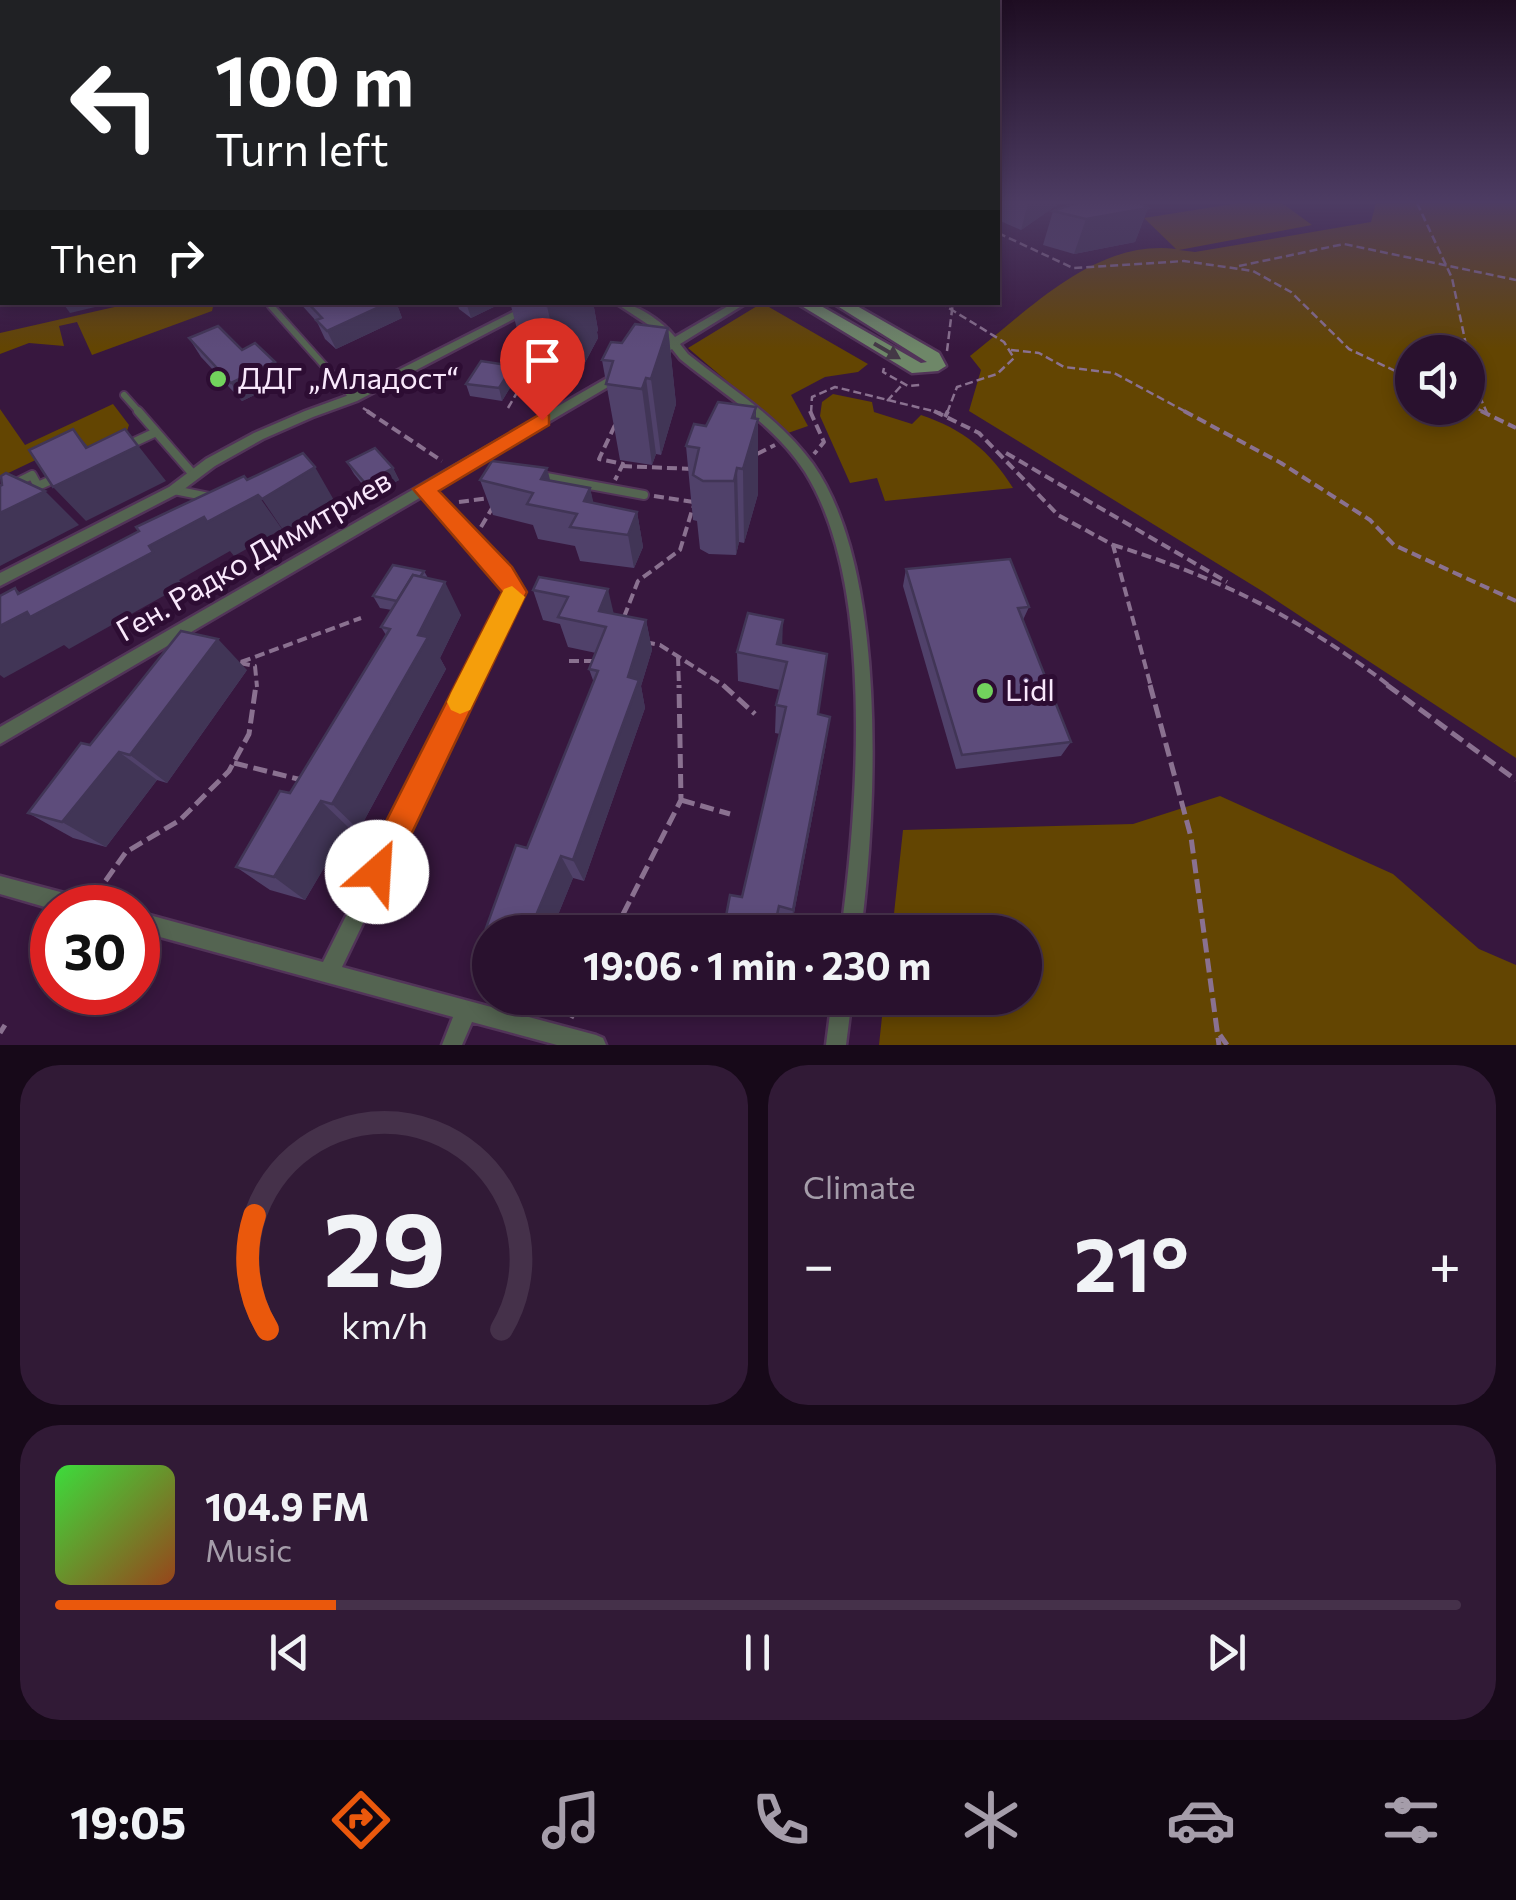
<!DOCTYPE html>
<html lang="en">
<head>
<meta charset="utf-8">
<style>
	:root { --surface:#29112e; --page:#311a36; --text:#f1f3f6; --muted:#a59daa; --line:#45314a; --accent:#ea580c }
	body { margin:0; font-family:Commissioner,sans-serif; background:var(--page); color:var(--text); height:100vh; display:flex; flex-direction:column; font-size:38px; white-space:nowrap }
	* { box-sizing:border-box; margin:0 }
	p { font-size:32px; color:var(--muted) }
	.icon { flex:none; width:55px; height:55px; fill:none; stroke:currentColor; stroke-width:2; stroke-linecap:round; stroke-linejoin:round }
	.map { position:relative; height:1045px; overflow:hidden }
	.details { display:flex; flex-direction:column; gap:20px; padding:20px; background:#170919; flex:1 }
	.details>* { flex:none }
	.top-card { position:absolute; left:0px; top:0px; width:1000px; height:305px; box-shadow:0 5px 15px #0003,0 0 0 2px var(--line); background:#202124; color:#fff; overflow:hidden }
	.controls { position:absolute; left:1395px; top:335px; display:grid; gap:20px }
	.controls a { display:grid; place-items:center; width:90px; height:90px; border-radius:50%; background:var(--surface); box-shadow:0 5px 15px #0003,0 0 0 2px var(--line); font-size:50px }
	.speed { position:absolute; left:30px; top:885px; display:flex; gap:20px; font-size:50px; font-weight:700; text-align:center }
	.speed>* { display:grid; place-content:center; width:130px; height:130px; border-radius:50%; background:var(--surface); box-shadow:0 5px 15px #0003,0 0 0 2px var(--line); line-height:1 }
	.speed .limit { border:15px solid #d22; background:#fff; color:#111 }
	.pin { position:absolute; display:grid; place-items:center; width:85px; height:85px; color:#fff; margin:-102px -42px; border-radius:50% 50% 50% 0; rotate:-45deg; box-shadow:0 0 10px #0007 }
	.pin .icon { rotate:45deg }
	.me { position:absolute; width:110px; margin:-55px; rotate:26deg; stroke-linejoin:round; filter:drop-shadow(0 0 8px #0008) }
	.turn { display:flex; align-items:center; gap:35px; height:210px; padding:0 50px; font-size:45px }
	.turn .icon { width:130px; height:130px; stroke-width:2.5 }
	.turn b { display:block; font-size:70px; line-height:85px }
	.then { display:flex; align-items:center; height:95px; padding:0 50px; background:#0003; gap:20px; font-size:38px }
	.big { font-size:75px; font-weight:700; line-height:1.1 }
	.details .widget { flex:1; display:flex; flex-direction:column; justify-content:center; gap:15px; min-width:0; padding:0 35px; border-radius:40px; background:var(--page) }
	.details .dial { align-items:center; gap:0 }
	.dial svg { height:260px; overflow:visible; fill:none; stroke:var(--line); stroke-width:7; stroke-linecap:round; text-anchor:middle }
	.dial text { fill:var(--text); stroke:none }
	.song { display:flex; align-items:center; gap:30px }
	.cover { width:120px; height:120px; border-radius:15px; background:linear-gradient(135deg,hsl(120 70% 55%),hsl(20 70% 35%)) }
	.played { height:10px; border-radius:5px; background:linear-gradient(90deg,var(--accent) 20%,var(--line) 20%) }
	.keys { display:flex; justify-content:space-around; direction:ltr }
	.heat { display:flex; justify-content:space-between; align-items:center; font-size:55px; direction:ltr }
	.details .tiles { flex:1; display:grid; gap:20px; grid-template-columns:1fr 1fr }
	.widget:last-child { grid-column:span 2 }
	.trip { position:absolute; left:472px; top:915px; width:570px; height:100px; border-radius:50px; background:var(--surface); box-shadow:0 5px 15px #0003,0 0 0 2px var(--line); font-weight:700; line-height:100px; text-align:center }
	.tabs { display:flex; height:160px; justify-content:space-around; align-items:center; background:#100712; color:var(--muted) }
	.tabs .icon { width:70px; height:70px }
	.tabs .current { color:var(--accent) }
	.tabs b { font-size:45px; color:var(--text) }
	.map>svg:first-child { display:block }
	.green { fill:#634502; fill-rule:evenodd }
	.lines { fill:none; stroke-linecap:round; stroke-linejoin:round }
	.lane-far1-casing { stroke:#523459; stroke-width:10 }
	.lane-casing { stroke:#523459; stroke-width:12 }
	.street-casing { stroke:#523459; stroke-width:5 }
	.secondary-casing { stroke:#523459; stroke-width:5 }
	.path-far2 { stroke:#8a7190; stroke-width:2.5; stroke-dasharray:8 4; stroke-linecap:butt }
	.path-far1 { stroke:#8a7190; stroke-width:4; stroke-dasharray:10 5; stroke-linecap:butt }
	.path { stroke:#8a7190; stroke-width:5; stroke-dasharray:14 6; stroke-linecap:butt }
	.lane-far1 { stroke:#546451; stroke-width:6 }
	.lane { stroke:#546451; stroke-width:8 }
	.street { fill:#546451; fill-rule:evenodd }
	.secondary { fill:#6e8768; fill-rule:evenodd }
	.wall { fill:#50416a }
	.shaded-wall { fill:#413556 }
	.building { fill:#5d4c7b; stroke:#413556; stroke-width:2.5 }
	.oneway { fill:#443846 }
	.route { fill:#ea580c; stroke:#983908; stroke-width:2.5 }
	.slow { fill:#f59e0b }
	.poi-dot { fill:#72d25d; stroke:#2d0d33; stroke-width:4 }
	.labels { text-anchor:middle; stroke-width:10; stroke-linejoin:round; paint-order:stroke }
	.poi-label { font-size:30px; fill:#f9e8fc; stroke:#2d0d33; text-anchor:start }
	.street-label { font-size:30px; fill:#f9e8fc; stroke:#2d0d33 }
</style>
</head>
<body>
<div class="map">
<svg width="1516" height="1045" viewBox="0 0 1516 1045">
	<rect width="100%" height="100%" fill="#37173e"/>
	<g class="green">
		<path d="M1239,203H1282L1312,225L1179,250L1195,252L1371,222L1376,203H1516V758L1262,591L969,411L981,370L970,356C1029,310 1095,239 1176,249L1144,218ZM1412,352H1468V408H1412Z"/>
		<polygon points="132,303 214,303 212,311 92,355 77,322 59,326 64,346 29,343 0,354 0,333"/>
		<polygon points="762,303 868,364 858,372 825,377 791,395 808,426 788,433 688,348"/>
		<path d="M833,394L872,402L874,412L912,424L921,415C963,429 990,451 1013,488L885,501L877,478L850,483L820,416L822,402Z"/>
		<polygon points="113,404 129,425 127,431 58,465 48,454 0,477 0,409 25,445"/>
		<polygon points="1220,796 1393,874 1479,949 1516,965 1516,1045 879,1045 884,998 1025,998 1025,932 892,932 903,830 1133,824"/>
	</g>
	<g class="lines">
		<defs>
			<g id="lane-far1">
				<polyline points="271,306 353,398"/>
				<polyline points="124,395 140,413"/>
			</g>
			<g id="lane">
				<polyline points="138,411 192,473"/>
				<polyline points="126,446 154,433"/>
				<polyline points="541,476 644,495"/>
				<polyline points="174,490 209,497"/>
				<polyline points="0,491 32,475 38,486 58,477"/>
			</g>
			<g id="street">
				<path d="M614,302C635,302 662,321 675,337L735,302H748L680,344L688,354C731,389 780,418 813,464C888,570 877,808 861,932H841C858,805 875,583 805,472C775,425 723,394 680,359L672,349L661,356H653V350L667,342L666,340L655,329Z"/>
				<polygon points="527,305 532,308 531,310 357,401 313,417 263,439 215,466 179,493 0,586 0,573 169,487 206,459 254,433 305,411 349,395"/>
				<polygon points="621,370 625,371 625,377 433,490 509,569 522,592 342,967 596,1035 603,1038 606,1045 557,1045 472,1022 462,1045 442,1045 453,1017 138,931 138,912 323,962 508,592 499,577 423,496 0,744 0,727"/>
				<polygon points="0,876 83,898 90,901 92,908 52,909 0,894"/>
				<polygon points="832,998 852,998 846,1045 826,1045"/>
			</g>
			<polygon id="secondary" points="795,302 814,302 921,363 927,362 831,302 850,302 939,353 946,366 938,371 912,373"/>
		</defs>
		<use href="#lane-far1" class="lane-far1-casing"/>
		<use href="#lane" class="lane-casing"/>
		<use href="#street" class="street-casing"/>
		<use href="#secondary" class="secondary-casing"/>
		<g class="path-far2">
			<polyline points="1417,203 1452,278 1474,383 1487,413"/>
			<polyline points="998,233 1073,268 1184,261 1253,271 1291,292 1349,349 1412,379"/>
			<polyline points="1239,266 1344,244 1516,280"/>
			<polyline points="939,302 1004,342 1014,358 997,374 957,387 947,413"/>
			<polyline points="1011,350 1039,353 1064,367 1114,373 1188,413"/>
			<polyline points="947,351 953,302"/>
			<polyline points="884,368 883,372 908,386 920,385"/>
			<polyline points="887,401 903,384"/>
			<polyline points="1468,404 1486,413"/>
			<polyline points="363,408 371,413"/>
			<polyline points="508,408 529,372"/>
			<polyline points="811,413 812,397 835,387 941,413"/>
		</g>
		<g class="path-far1">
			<polyline points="367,411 442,461"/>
			<polyline points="810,411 824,442 814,454"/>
			<polyline points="934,411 979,433 1058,515 1113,545 1151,687"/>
			<polyline points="1184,411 1281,463 1370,520 1394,545 1516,601"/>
			<polyline points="1481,411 1516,428"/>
			<polyline points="945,417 948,411"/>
			<polyline points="615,425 599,459 623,464 615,480"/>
			<polyline points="1006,453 1227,582"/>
			<polyline points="757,454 775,445"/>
			<polyline points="622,466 692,469"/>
			<polyline points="654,496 694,502"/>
			<polyline points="459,502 489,498"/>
			<polyline points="481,527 494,505"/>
			<path d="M1113,545C1216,576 1306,621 1391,687"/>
			<polyline points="624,617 638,581 680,550 693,507"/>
			<polyline points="645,642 660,645 726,687"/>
			<polyline points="678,656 679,687"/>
			<polyline points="569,661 594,661"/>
			<polyline points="241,662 361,618"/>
			<polyline points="240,663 255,666 257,687"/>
		</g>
		<g class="path">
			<polyline points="723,685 755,714"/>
			<polyline points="1150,685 1191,837 1219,1045"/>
			<polyline points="1387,685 1516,780"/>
			<polyline points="234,763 302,780"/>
			<polyline points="681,800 730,814"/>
			<polyline points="94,897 126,852 180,820 229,771 249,734 256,685"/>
			<polyline points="614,932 681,800 679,685"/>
			<polyline points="571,1018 582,998"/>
			<polyline points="0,1033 5,1025"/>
			<polyline points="1220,1035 1227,1045"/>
		</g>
		<use href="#lane-far1" class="lane-far1"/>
		<use href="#lane" class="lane"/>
		<use href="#street" class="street"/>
		<use href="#secondary" class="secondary"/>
	</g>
	<g class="wall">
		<polygon points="1001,203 1060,203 1021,230 998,220"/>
		<polygon points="1148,208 1135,242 1074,254 1043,245 1053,211"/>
		<polygon points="299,302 396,302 402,318 336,349 325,339 317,322"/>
		<polygon points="457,302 504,302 471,318 459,309"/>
		<polygon points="510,302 593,302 598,330 597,332 598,338 580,372 572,381 564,382 529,375"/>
		<polygon points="668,328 676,404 661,455 656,454 652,465 620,460 602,360 622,343"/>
		<polygon points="189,338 242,350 275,362 285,380 242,401 201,357"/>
		<polygon points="516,378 502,401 470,396 466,384"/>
		<polygon points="756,419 758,494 744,543 739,542 736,555 709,554 700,549 697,521 693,520 686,446"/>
		<polygon points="347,462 393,468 399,480 371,495 354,474"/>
		<polygon points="480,480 550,480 590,488 593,503 637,512 643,547 634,568 580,561 575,546 538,539 533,525 493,515"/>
		<polygon points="906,569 1029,607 1023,620 1071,742 1061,756 956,769 903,586"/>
		<polygon points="424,571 428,578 461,615 440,658 446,669 359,830 348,827 305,900 270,890 236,867 290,793 386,635 381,627 392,610 380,608 373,596"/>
		<polygon points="539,577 614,614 646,620 652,650 641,686 645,708 584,881 573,878 551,932 490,932 486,928 527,848 594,683 589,669 596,653 568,647 560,624 543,620 533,590"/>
		<polygon points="782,645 819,714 826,744 791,929 778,926 742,897 780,734 775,733 776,705 780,690 738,681 737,652"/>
		<polygon points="247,670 167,783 157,780 106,847 73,838 28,813 90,745"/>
		<polygon points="716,998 761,998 758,1011 716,999"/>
	</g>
	<g class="shaded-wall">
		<polygon points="1028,203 1060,203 1021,230"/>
		<polygon points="1148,208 1135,242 1074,254 1086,219"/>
		<polygon points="0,252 2,252 2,302 9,302 0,305"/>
		<polygon points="62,302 116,302 70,313"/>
		<polygon points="388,302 396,302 402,318 336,349 327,331"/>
		<polygon points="466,302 504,302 471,318"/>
		<polygon points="557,302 593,302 598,330 597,332 598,338 580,372 572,381 564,382 547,306"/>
		<polygon points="668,328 676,404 661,455 651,379"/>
		<polygon points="275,362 285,380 242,401 231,383"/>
		<polygon points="513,366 516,378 502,401 499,388"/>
		<polygon points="646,378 656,454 652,465 642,389"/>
		<polygon points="756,407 756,426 758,419 758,494 744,543 743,469"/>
		<polygon points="73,429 102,463 125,429 166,481 86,521 53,487 86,448"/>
		<polygon points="315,467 335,502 285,533 262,499"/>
		<polygon points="393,468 399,480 371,495 365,483"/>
		<polygon points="547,468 556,503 541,479"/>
		<polygon points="737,468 739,542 736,555 734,481"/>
		<polygon points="590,488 598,522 584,501"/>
		<polygon points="45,491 79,525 0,566 0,513"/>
		<polygon points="258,495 282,529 234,556 230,551 179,580 183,585 69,649 64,645 4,678 0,675 0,626 18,594 15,588 41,611 149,546 204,517"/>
		<polygon points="637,512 643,547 634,568 628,535"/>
		<polygon points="445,582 461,615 440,658 446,669 359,830 332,804"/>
		<polygon points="608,589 615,619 599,611"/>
		<polygon points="646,620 652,650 641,686 645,708 584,881 573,860"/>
		<polygon points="783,620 782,650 777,644"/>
		<polygon points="218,639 247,670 167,783 130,755"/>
		<polygon points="830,717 826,744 791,929 793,910"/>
		<polygon points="119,752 157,780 106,847 62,822"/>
		<polygon points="321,801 348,827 305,900 274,877"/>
		<polygon points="561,856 573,878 551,932 529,932"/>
		<polygon points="779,906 776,932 773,932"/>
	</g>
	<g class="building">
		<polygon points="1077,203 1140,203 1148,208 1086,219 1053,211"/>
		<polygon points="2,234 2,252 0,252 0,235"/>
		<polygon points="307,302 390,302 327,331 316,320 322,318"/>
		<polygon points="527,302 557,302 555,305 547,306"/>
		<polygon points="635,324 668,328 651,379 646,378 642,389 606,384 613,361 602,360 611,342 622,343"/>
		<polygon points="218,326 242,350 255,343 275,362 231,383 189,338"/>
		<polygon points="481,361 513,366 499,388 466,384"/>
		<polygon points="718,402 756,407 752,418 758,419 743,469 737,468 734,481 703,481 693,475 699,448 686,446 694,424 706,426"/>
		<polygon points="73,429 86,448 125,429 138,446 53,487 29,450"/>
		<polygon points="375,448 393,468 365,483 347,462"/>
		<polygon points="303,453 315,467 262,499 258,495 207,522 204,517 149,546 153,552 30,617 27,612 0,626 0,596 15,588 18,594 139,531 136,527 244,476 247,480"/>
		<polygon points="492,461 547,468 541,479 590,488 584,501 637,512 628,535 570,527 577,514 527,504 533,493 480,480"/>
		<polygon points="6,473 45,491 0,513 0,486 2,485 1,476"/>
		<polygon points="1010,559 1029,607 1018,608 1071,742 962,755 906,569"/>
		<polygon points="393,565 424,571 420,577 413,575 397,601 373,596"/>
		<polygon points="413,575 445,582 418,635 428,637 332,804 321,801 274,877 236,867 280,791 290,793 390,629 381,627"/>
		<polygon points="539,577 608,589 599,611 646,620 628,677 639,680 573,860 561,856 529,932 504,932 486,928 516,845 527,848 598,671 589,669 606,627 558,617 568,597 533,590"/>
		<polygon points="748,613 783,620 777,644 827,654 818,714 830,717 793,910 779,906 773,932 723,932 730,895 742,897 786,707 776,705 787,662 737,652"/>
		<polygon points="181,631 218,639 130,755 119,752 62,822 28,813 81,743 90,745"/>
	</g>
	<defs><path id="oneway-solid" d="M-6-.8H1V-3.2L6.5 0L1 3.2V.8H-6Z" transform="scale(2.5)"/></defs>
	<use class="oneway" href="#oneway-solid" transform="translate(887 351) rotate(30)"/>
	<linearGradient id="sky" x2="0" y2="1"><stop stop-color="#1e0d22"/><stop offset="0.58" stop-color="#4d3c63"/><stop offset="1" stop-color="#4d3c63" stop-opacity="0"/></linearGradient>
	<rect width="1516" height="349" fill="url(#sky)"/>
	<polygon class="route" points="542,413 549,415 549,425 439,491 512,567 527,592 388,883 377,888 366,883 362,872 366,861 502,592 413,489"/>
	<polygon class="slow" points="512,586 525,597 470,710 460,714 451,710 447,702 451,693 504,589"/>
	<g class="poi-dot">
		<circle cx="218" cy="379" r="10"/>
		<circle cx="985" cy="691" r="10"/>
	</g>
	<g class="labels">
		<g class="poi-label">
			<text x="238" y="389">ДДГ „Младост“</text>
			<text x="1005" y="701">Lidl</text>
		</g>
		<g class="street-label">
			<text transform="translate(254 556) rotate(-30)" y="10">Ген. Радко Димитриев</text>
		</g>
	</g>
</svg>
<div class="controls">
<a><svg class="icon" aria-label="sound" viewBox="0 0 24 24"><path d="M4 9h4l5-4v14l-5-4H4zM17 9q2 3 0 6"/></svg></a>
</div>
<div class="speed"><div class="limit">30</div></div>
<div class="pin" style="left:542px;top:420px;background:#d93025"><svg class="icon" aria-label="arrive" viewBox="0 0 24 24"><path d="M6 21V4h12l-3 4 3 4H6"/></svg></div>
<svg class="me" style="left:377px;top:872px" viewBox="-20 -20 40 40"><circle r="19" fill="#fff"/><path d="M0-13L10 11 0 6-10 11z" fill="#ea580c"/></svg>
<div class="trip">19:06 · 1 min · 230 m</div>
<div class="top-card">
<div class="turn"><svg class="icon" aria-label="left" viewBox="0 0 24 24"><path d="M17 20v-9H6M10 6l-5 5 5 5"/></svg><div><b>100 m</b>Turn left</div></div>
<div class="then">Then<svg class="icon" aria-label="right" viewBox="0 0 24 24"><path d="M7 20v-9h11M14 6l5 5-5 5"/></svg></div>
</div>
</div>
<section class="details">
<div class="tiles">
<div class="widget dial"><svg viewBox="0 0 100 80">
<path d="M14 69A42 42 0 1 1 86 69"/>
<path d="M14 69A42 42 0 0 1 10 34" stroke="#ea580c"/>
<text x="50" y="56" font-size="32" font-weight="700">29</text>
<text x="50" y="72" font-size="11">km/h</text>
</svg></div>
<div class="widget"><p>Climate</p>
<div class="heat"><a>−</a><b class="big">21°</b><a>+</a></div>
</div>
<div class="widget">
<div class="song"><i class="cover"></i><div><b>104.9 FM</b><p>Music</p></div></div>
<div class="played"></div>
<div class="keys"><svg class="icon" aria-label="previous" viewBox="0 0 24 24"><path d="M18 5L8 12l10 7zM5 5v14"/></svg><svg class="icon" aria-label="pause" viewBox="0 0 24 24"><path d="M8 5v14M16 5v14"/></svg><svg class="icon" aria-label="next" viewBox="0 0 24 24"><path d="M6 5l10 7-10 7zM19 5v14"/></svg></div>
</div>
</div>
</section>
<nav class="tabs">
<b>19:05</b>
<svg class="icon current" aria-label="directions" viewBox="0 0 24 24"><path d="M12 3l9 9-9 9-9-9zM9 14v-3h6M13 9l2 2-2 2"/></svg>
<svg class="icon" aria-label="music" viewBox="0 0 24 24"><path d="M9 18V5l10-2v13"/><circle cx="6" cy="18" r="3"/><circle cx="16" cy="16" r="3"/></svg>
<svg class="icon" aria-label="phone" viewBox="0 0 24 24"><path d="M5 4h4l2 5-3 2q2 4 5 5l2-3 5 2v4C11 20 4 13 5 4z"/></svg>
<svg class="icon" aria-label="climate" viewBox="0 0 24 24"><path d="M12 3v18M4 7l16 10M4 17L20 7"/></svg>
<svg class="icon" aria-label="car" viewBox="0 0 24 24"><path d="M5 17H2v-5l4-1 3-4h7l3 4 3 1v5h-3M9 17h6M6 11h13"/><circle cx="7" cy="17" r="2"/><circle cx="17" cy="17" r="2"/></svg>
<svg class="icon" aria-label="filters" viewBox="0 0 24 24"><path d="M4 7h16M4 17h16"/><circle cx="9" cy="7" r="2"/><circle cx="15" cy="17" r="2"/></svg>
</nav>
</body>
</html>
